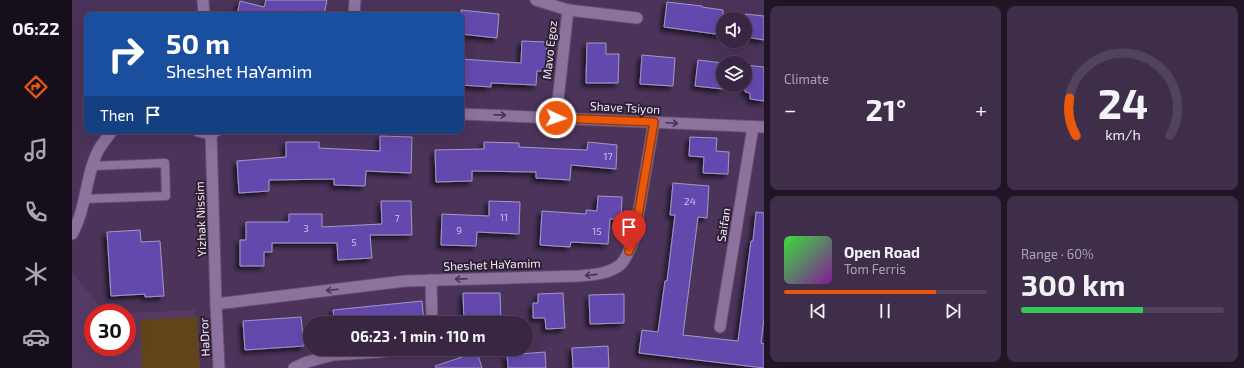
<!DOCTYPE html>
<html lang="en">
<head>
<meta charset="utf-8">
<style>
	:root { --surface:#382643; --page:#3f2e4a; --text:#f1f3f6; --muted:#aba5b2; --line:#52435c; --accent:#ea580c }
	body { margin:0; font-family:"Exo 2",sans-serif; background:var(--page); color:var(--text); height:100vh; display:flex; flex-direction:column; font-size:15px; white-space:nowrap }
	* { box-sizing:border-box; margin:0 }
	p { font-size:13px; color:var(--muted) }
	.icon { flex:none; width:22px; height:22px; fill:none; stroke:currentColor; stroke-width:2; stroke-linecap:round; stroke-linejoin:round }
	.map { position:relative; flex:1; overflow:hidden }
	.panel { display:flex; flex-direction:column; gap:6px; padding:6px; background:#1f1525; width:480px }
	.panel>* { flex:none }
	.guide { position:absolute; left:12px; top:12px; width:380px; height:122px; border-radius:8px; box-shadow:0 4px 16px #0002,0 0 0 1px var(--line); background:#1a4fa0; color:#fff; overflow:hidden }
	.controls { position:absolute; left:644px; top:12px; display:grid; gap:8px }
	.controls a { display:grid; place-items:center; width:36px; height:36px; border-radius:50%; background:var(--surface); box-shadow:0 4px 16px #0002,0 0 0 1px var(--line); font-size:20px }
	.speed { position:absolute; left:12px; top:304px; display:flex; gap:8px; font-size:20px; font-weight:700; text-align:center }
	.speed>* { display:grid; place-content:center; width:52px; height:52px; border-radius:50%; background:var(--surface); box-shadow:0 4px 16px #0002,0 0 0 1px var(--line); line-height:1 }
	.speed .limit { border:6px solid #d22; background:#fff; color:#111 }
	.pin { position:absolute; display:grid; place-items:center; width:34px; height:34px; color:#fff; margin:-41px -17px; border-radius:50% 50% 50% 0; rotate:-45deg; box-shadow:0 0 4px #0007 }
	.pin .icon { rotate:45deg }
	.me { position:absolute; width:44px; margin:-22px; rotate:93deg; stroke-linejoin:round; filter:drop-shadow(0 0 3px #0008) }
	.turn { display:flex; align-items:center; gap:14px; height:84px; padding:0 16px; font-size:18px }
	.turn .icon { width:52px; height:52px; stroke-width:2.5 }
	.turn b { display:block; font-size:28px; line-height:34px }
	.then { display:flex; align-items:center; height:38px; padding:0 16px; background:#0003; gap:8px; font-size:15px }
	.big { font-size:30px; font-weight:700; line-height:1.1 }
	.panel .widget { flex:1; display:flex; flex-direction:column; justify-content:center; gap:6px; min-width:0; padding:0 14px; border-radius:8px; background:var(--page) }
	.panel .dial { align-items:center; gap:0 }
	.dial svg { height:104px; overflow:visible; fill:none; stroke:var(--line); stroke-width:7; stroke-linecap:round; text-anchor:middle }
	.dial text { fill:var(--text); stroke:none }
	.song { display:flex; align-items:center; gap:12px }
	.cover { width:48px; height:48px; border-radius:6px; background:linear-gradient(135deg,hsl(120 70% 55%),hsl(290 70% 35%)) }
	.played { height:4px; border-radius:2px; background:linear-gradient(90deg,var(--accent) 75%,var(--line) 75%) }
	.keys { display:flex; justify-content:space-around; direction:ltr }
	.heat { display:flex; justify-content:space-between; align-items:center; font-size:22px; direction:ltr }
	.charge { height:6px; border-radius:3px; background:linear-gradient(90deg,#34c759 60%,var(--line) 0) }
	.panel .tiles { flex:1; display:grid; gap:6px; grid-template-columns:repeat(2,1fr) }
	.trip { position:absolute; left:231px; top:316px; width:230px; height:40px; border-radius:20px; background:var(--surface); box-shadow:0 4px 16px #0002,0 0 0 1px var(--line); font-weight:700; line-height:40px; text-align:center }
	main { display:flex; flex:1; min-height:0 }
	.dock { display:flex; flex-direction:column; width:72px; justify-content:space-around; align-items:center; background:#160f1b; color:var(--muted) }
	.dock .icon { width:28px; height:28px }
	.dock .on { color:var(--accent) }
	.dock b { font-size:18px; color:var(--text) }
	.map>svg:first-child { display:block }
	.built { fill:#563a66 }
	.green { fill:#62441b }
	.building { fill:#644aae; stroke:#a098c8; filter:url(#shadow) }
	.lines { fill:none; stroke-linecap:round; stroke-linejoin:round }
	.service-casing { stroke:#644f70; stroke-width:10 }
	.minor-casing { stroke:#644f70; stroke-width:13 }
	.tertiary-casing { stroke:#644f70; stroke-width:13 }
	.service { stroke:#8c729d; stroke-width:8 }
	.minor { stroke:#8c729d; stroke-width:11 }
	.tertiary { stroke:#8c729d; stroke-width:11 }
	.oneway { stroke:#43354d }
	.route-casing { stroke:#983908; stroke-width:10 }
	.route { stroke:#ea580c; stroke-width:7 }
	.labels { text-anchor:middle; stroke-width:4; stroke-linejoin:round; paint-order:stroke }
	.number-label { font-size:10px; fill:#d1bfea }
	.street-label { font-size:12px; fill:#f5e6fe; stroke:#2b2132 }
</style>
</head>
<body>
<main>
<nav class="dock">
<b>06:22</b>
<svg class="icon on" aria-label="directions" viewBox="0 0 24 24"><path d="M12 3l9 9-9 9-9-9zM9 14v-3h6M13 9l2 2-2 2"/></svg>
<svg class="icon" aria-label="music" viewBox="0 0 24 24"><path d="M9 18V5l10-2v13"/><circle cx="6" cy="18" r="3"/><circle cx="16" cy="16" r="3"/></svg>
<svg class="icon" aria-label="phone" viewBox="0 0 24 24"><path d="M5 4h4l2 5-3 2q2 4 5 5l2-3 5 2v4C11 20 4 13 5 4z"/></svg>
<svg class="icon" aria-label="climate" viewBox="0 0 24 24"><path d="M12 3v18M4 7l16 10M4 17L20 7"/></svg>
<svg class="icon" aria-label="car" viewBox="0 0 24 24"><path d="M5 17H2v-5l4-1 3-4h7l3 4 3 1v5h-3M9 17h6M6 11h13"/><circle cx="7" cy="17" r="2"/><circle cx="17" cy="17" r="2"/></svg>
</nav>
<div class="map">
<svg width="692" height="368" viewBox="0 0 692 368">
	<defs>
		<filter id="shadow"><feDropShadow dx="-3.5" dy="3.5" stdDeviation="2" flood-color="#0009"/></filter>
	</defs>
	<rect width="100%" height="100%" fill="#4b3359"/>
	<polygon class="built" points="0,272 33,313 21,313 21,347 55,347 55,313 123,310 128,368 0,368"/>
	<polygon class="green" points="125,317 128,368 70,368 68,320"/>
	<g class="building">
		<polygon points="194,0 255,0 252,15 240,15 224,11 223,15 165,15 168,1 192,7"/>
		<polygon points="595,2 630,6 630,7 651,10 651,35 592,27"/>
		<polygon points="389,10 427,14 425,38 389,34"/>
		<polygon points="673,14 692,16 692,40 673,37"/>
		<polygon points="450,41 475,42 474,71 465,71 464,85 419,83 419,87 389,85 389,59 449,63"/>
		<polygon points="515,43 534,43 534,54 547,54 546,83 514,83"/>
		<polygon points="570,55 603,58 601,86 568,84"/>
		<polygon points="626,60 651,63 651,89 623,86"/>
		<polygon points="673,65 692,67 692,101 678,99 678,93 673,92"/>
		<polygon points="308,136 340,137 339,173 294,171 293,186 262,185 262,179 197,180 197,191 167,193 165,161 214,157 214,142 247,142 247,148 308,151"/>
		<polygon points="618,137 645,138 644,151 657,152 656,174 631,173 632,157 617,156"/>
		<polygon points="412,142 447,143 447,147 515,150 516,142 545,145 544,169 499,165 498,180 464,178 464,172 400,171 400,181 364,182 363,150 412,149"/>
		<polygon points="601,183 637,186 635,218 626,217 611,335 666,341 679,241 681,241 684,212 692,213 692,319 689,343 692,344 692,368 567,353 570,330 586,332 593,281 595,281 603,215 598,215"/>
		<polygon points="526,196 550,197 549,219 538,219 536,244 499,242 498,247 468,245 470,211 514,214 514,210 525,211"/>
		<polygon points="309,201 339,201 340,235 298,235 300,258 266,260 265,243 200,243 200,252 192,252 192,266 168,266 168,240 174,240 174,222 217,222 217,214 250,214 250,227 310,224"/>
		<polygon points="417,201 448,202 447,234 405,232 404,246 369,245 370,214 417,216"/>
		<polygon points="68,230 69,242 88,241 92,296 73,297 73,294 39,296 35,232"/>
		<polygon points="391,293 428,293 429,320 392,321"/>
		<polygon points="491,293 493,328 474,329 473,318 461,318 461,303 466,303 466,294"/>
		<polygon points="552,294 552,323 518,324 517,295"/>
		<polygon points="350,301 352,323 263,323 261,310"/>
		<polygon points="229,317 232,346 173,350 171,321"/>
		<polygon points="536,346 537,368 501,368 500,348"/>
		<polygon points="405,352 410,368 364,368 363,366"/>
		<polygon points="473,352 474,368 436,368 435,355"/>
	</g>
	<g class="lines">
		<defs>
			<polyline id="service" points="12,199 94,196 93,163 21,166"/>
			<g id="minor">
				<polyline points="464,0 496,10 565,18"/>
				<polyline points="282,15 283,0"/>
				<polyline points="389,114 692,127"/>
				<polyline points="484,118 496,10"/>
				<polyline points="359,280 360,323"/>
				<path d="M144,304L333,281L507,276C521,275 536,274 548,265C555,259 558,247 562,239L582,122"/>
				<polyline points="648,327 681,127"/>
				<polyline points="222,368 235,362 261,355 308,352 325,349"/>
			</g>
			<g id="tertiary">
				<polyline points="131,0 132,15"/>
				<polyline points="126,131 134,133 144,131"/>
				<polyline points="139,133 144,304 147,368"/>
				<path d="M0,234C15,208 13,175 27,149C31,142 36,137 40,131"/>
			</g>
		</defs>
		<use href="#service" class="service-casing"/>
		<use href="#minor" class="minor-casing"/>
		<use href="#tertiary" class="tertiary-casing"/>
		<use href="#service" class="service"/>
		<use href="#minor" class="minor"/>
		<use href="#tertiary" class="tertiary"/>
	</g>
	<defs><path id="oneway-shaft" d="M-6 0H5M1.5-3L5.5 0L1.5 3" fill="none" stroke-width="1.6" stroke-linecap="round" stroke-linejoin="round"/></defs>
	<g class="oneway">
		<use href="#oneway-shaft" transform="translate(428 115) rotate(2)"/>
		<use href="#oneway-shaft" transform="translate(600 123) rotate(3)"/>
		<use href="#oneway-shaft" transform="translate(519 275) rotate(174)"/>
		<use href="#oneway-shaft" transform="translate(389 279) rotate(178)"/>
		<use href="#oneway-shaft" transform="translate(260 290) rotate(173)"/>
	</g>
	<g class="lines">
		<defs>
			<polyline id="route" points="484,118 582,122 562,239 557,251"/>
		</defs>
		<use href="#route" class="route-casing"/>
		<use href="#route" class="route"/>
	</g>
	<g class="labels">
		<g class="number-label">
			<text x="536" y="160">17</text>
			<text x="618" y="205">24</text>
			<text x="432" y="221">11</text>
			<text x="325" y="222">7</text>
			<text x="234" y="232">3</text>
			<text x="387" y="234">9</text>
			<text x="525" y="235">15</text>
			<text x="282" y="246">5</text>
		</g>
		<g class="street-label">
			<text transform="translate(478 50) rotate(-84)" y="4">Mavo Egoz</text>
			<text transform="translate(553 108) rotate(3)" y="4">Shave Tsiyon</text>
			<text transform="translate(129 219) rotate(-92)" y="4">Yizhak Nissim</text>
			<text transform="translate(652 225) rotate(-81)" y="4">Saifan</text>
			<text transform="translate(420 265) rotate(-2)" y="4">Sheshet HaYamim</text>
			<text transform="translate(133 337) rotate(-93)" y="4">HaDror</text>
		</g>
	</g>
</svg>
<div class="controls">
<a><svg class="icon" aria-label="sound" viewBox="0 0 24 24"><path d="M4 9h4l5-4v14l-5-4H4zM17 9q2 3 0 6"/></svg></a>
<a><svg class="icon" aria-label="layers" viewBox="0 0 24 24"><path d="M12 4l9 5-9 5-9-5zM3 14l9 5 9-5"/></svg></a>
</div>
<div class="speed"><div class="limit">30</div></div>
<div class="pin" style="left:557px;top:251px;background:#d93025"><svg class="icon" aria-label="arrive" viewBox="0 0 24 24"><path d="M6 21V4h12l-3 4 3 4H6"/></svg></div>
<svg class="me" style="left:484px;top:118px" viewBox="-20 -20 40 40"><circle r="17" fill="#ea580c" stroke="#fff" stroke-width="3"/><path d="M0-11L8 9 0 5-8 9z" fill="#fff"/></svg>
<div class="trip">06:23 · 1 min · 110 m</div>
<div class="guide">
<div class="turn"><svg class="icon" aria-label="right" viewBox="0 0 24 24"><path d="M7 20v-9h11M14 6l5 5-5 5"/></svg><div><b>50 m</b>Sheshet HaYamim</div></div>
<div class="then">Then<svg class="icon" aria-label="arrive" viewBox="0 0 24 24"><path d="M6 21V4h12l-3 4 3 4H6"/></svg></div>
</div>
</div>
<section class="panel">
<div class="tiles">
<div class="widget"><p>Climate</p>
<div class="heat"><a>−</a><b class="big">21°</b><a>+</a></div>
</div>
<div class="widget dial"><svg viewBox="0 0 100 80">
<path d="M14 69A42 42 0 1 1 86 69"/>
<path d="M14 69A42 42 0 0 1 9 40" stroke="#ea580c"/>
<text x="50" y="56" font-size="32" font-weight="700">24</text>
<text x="50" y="72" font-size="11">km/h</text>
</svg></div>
<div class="widget">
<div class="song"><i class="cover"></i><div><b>Open Road</b><p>Tom Ferris</p></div></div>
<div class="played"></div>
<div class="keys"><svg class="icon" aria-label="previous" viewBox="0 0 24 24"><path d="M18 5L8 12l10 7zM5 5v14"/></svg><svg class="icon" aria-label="pause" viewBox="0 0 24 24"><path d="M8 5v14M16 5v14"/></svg><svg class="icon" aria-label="next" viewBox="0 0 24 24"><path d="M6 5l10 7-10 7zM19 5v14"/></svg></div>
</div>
<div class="widget"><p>Range · 60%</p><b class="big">300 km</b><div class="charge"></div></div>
</div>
</section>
</main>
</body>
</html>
